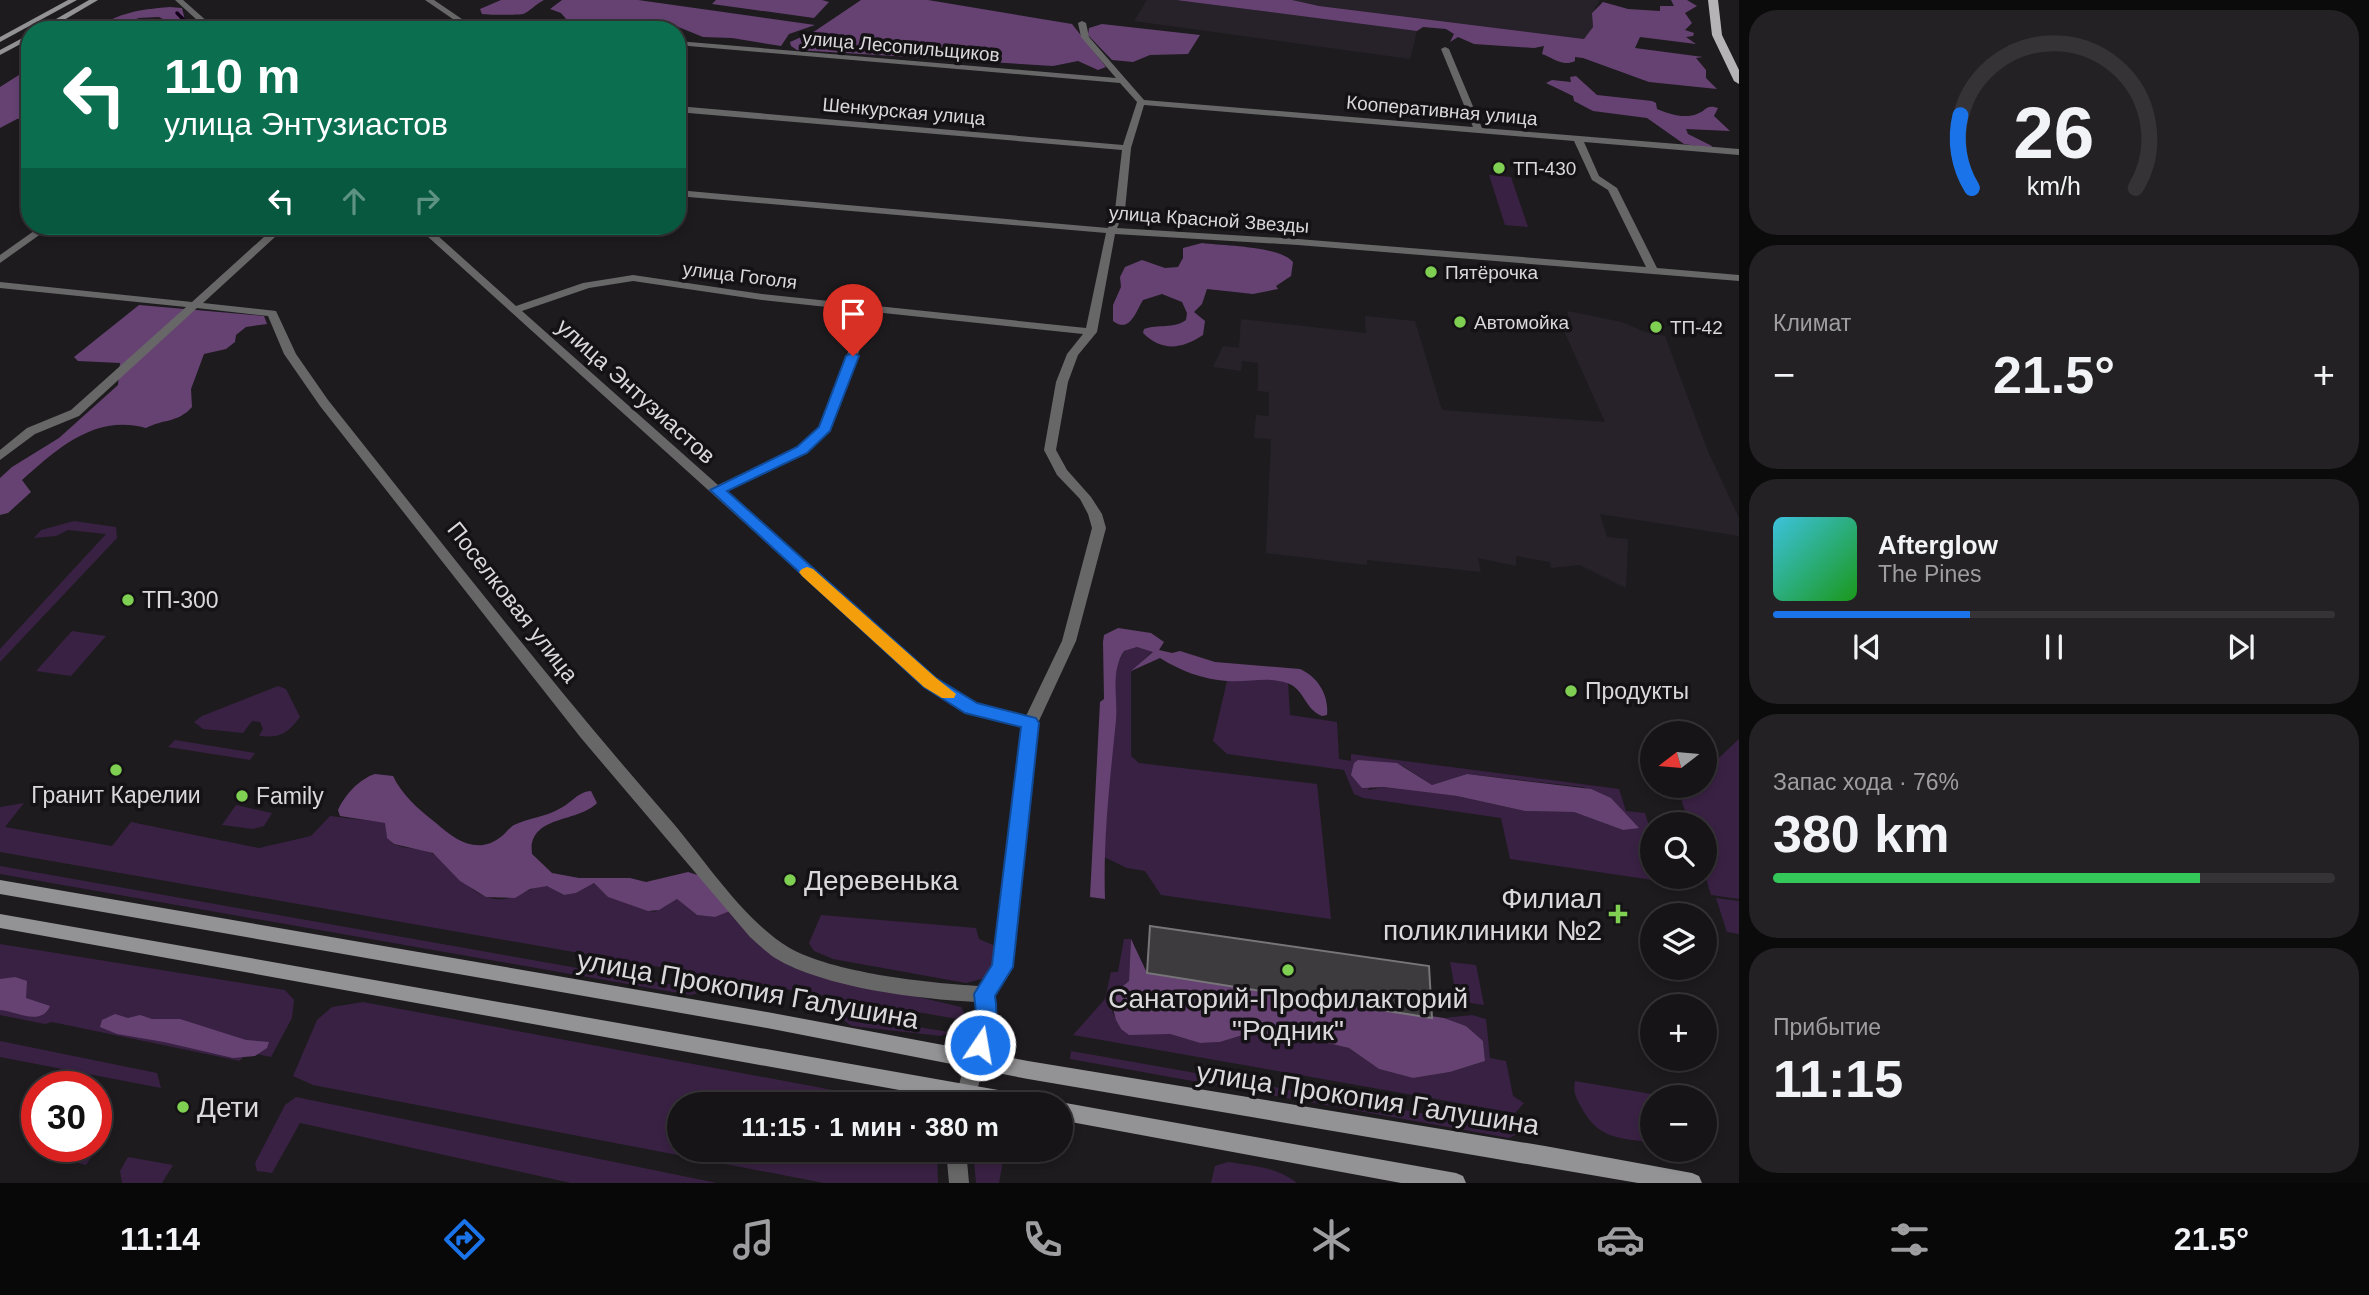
<!DOCTYPE html>
<html lang="ru">
<head>
<meta charset="utf-8">
<style>
	:root { --surface:#161416; --page:#232123; --text:#f1f3f6; --muted:#9e9ea1; --line:#353335; --accent:#1a73e8 }
	body { margin:0; font-family:Arial,sans-serif; background:var(--page); color:var(--text); height:100vh; display:flex; flex-direction:column; font-size:26px; white-space:nowrap }
	* { box-sizing:border-box; margin:0 }
	p { font-size:23px; color:var(--muted) }
	.icon { flex:none; width:38px; height:38px; fill:none; stroke:currentColor; stroke-width:2; stroke-linecap:round; stroke-linejoin:round }
	.map { position:relative; flex:1; overflow:hidden }
	.side { display:flex; flex-direction:column; gap:10px; padding:10px; background:#0c0b0c; width:630px }
	.side>* { flex:none }
	.guide { position:absolute; left:21px; top:21px; width:665px; height:214px; border-radius:28px; box-shadow:0 4px 10px #0003,0 0 0 2px var(--line); background:#0b6e4f; color:#fff; overflow:hidden }
	.needle { width:46px; rotate:254deg }
	.controls { position:absolute; left:1640px; top:721px; display:grid; gap:14px }
	.controls a { display:grid; place-items:center; width:77px; height:77px; border-radius:50%; background:var(--surface); box-shadow:0 4px 10px #0003,0 0 0 2px var(--line); font-size:35px }
	.speed { position:absolute; left:21px; top:1071px; display:flex; gap:14px; font-size:35px; font-weight:700; text-align:center }
	.speed>* { display:grid; place-content:center; width:91px; height:91px; border-radius:50%; background:var(--surface); box-shadow:0 4px 10px #0003,0 0 0 2px var(--line); line-height:1 }
	.speed .limit { border:10px solid #d22; background:#fff; color:#111 }
	.pin { position:absolute; display:grid; place-items:center; width:60px; height:60px; color:#fff; margin:-72px -30px; border-radius:50% 50% 50% 0; rotate:-45deg; box-shadow:0 0 7px #0007 }
	.pin .icon { rotate:45deg }
	.me { position:absolute; width:77px; margin:-38px; rotate:12deg; stroke-linejoin:round; filter:drop-shadow(0 0 5px #0008) }
	.turn { display:flex; align-items:center; gap:24px; height:147px; padding:0 28px; font-size:32px }
	.turn .icon { width:91px; height:91px; stroke-width:2.5 }
	.turn b { display:block; font-size:49px; line-height:60px }
	.lanes { display:flex; align-items:center; height:66px; padding:0 28px; background:#0003; justify-content:center; gap:35px; direction:ltr }
	.lanes .off { opacity:.35 }
	.big { font-size:52px; font-weight:800; line-height:1.1 }
	.side .widget { flex:1; display:flex; flex-direction:column; justify-content:center; gap:10px; min-width:0; padding:0 24px; border-radius:28px; background:var(--page) }
	.side .dial { align-items:center; gap:0 }
	.dial svg { height:182px; overflow:visible; fill:none; stroke:var(--line); stroke-width:7; stroke-linecap:round; text-anchor:middle }
	.dial text { fill:var(--text); stroke:none }
	.song { display:flex; align-items:center; gap:21px }
	.cover { width:84px; height:84px; border-radius:10px; background:linear-gradient(135deg,hsl(190 70% 55%),hsl(120 70% 35%)) }
	.played { height:7px; border-radius:4px; background:linear-gradient(90deg,var(--accent) 35%,var(--line) 35%) }
	.keys { display:flex; justify-content:space-around; direction:ltr }
	.heat { display:flex; justify-content:space-between; align-items:center; font-size:38px; direction:ltr }
	.charge { height:10px; border-radius:5px; background:linear-gradient(90deg,#34c759 76%,var(--line) 0) }
	.trip { position:absolute; left:667px; top:1092px; width:406px; height:70px; border-radius:35px; background:var(--surface); box-shadow:0 4px 10px #0003,0 0 0 2px var(--line); font-weight:800; line-height:70px; text-align:center }
	.menu { display:flex; height:112px; justify-content:space-around; align-items:center; background:#090809; color:var(--muted) }
	.menu .icon { width:49px; height:49px }
	.menu .active { color:var(--accent) }
	.menu b { font-size:32px; color:var(--text) }
	main { display:flex; flex:1; min-height:0 }
	.map>svg:first-child { display:block }
	.built { fill:#27222a }
	.green { fill:#392143; fill-rule:evenodd }
	.forest { fill:#664273 }
	.lines { fill:none; stroke-linecap:round; stroke-linejoin:round }
	.stream { stroke:#12001b; stroke-width:3.5 }
	.building { fill:#3d3b3e; stroke:#777578; stroke-width:2 }
	.minor { fill:#686768; fill-rule:evenodd }
	.secondary { fill:#939294; fill-rule:evenodd }
	.primary { fill:#b5b3b6; fill-rule:evenodd }
	.route { fill:#1a73e8; stroke:#114b97; stroke-width:2 }
	.slow { fill:#f59e0b }
	.poi-dot { fill:#7fd052; stroke:#141215; stroke-width:2.5 }
	.labels { text-anchor:middle; stroke-width:7; stroke-linejoin:round; paint-order:stroke }
	.far-street-label { font-size:19px; fill:#dad8da; stroke:#141215 }
	.far-poi-label { font-size:19px; fill:#dad8da; stroke:#141215; text-anchor:start }
	.street-label { font-size:23px; fill:#dad8da; stroke:#141215 }
	.poi-label { font-size:23px; fill:#dad8da; stroke:#141215; text-anchor:start }
	.near-poi-label { font-size:28px; fill:#dad8da; stroke:#141215; text-anchor:start }
	.near-street-label { font-size:28px; fill:#dad8da; stroke:#141215 }
</style>
</head>
<body>
<main>
<div class="map">
<svg width="1739" height="1183" viewBox="0 0 1739 1183">
	<rect width="100%" height="100%" fill="#1d1b1e"/>
	<g class="built">
		<polygon points="1147,0 1176,0 1417,31 1410,59 1134,21"/>
		<polygon points="1292,0 1600,0 1592,13 1593,27 1585,39 1319,6"/>
		<polygon points="1567,311 1622,322 1645,332 1665,336 1707,449 1739,518 1739,536 1600,514 1607,537 1628,539 1626,588 1580,565 1551,568 1550,562 1516,556 1516,566 1478,558 1481,572 1367,560 1367,565 1266,553 1271,439 1254,438 1256,415 1269,416 1269,392 1258,391 1258,363 1242,361 1241,371 1213,367 1223,346 1239,348 1241,319 1366,333 1365,316 1415,321 1442,410 1605,422 1563,329 1563,326 1572,326"/>
	</g>
	<g class="green">
		<polygon points="1489,175 1511,177 1528,227 1505,225"/>
		<polygon points="74,521 116,527 117,538 0,662 0,649 106,534 68,530 56,536 34,538 41,530"/>
		<polygon points="72,631 106,636 71,676 36,671"/>
		<polygon points="1137,647 1153,651 1131,672 1131,756 1139,763 1317,784 1331,919 1161,895 1145,871 1127,868 1104,857 1111,744 1115,722 1115,669 1124,651"/>
		<path d="M1236,673H1276L1288,683L1290,715L1337,722L1339,759L1351,761V754L1619,789L1626,811L1645,813L1652,836V877H1665L1666,882L1510,859L1501,818L1363,798L1354,794L1344,770L1227,754L1213,741L1227,681ZM1384,763L1403,766L1432,785L1467,774L1583,787L1611,798L1625,815L1623,830L1574,812L1525,811L1457,796L1384,787L1368,790Z"/>
		<path d="M278,686L286,689L300,717C287,734 280,738 259,736L263,729L260,722L252,721L243,733L203,729L194,722L202,716Z"/>
		<polygon points="1739,739 1739,899 1711,895 1705,875 1704,824 1689,824 1677,786 1704,786 1705,771"/>
		<polygon points="175,740 255,753 250,760 168,747"/>
		<path d="M24,803L5,827L112,846L131,822L259,848L311,836L330,816L380,822L386,823V834L393,844C406,850 423,847 435,855C456,868 466,894 495,899C516,902 538,881 551,886C557,889 558,893 564,895L576,893L594,883L608,897L654,912L677,899L697,915L715,917L730,911L782,961L792,967L961,1007L969,1021L0,852V807Z"/>
		<polygon points="236,805 272,813 264,826 253,829 222,825"/>
		<polygon points="0,866 708,991 690,995 0,874"/>
		<polygon points="1716,898 1739,901 1739,934 1727,932"/>
		<polygon points="821,915 976,928 979,939 993,945 1000,956 989,977 966,983 833,959 814,951 809,943"/>
		<polygon points="1124,939 1131,939 1129,981 1121,987 1112,1011 1121,1029 1170,1034 1200,1043 1220,1042 1246,1034 1297,1036 1349,1048 1379,1069 1413,1078 1450,1072 1485,1061 1483,1041 1466,1026 1444,1018 1472,1015 1486,1019 1490,1058 1506,1061 1513,1096 1524,1103 1515,1113 1073,1035 1105,999 1111,972 1118,972"/>
		<polygon points="0,944 285,990 294,1000 292,1018 271,1057 246,1052 240,1061 52,1022 45,1024 0,1015"/>
		<polygon points="1450,962 1476,965 1484,1005 1457,1001"/>
		<polygon points="363,1002 902,1103 904,1104 679,1104 679,1150 937,1150 938,1183 824,1183 313,1085 293,1076 317,1020 332,1007"/>
		<polygon points="832,1013 949,1032 941,1036 852,1026"/>
		<polygon points="0,1041 157,1073 161,1088 0,1057"/>
		<polygon points="1071,1051 1523,1131 1509,1138 1070,1059"/>
		<path d="M1575,1081L1669,1097H1652V1143C1618,1137 1599,1140 1581,1107C1576,1097 1573,1093 1575,1081Z"/>
		<polygon points="296,1097 717,1183 571,1183 300,1123 272,1173 257,1171 255,1163 285,1105"/>
		<polygon points="54,1146 94,1153 86,1165 48,1155"/>
		<polygon points="973,1150 1005,1150 999,1183 976,1183"/>
		<polygon points="128,1157 173,1165 162,1183 122,1183 120,1171"/>
		<path d="M1228,1162C1253,1166 1277,1167 1297,1183H1211L1215,1166Z"/>
	</g>
	<g class="forest">
		<path d="M501,0H544C537,3 529,12 523,14C520,15 484,15 482,14L480,9Z"/>
		<polygon points="562,0 638,0 815,25 789,34 781,46 732,38 703,37 671,24 651,20 630,20 600,27 567,20 561,13 550,9"/>
		<polygon points="716,0 822,0 829,2 814,18 712,4"/>
		<polygon points="861,0 928,0 1072,24 1106,67 1098,70 1078,61 1053,66 797,50 791,46 790,42 815,31"/>
		<path d="M1176,0H1292L1319,6L1584,39L1593,27L1592,13L1603,2L1628,9L1660,11V6H1674L1671,0H1687L1697,6L1685,13L1692,23L1685,30L1694,33L1693,36L1686,37L1696,44L1640,37L1635,48L1703,57L1696,58L1706,70V78L1717,89L1649,82L1583,58L1575,57V61C1562,67 1554,58 1542,54L1544,46L1534,48L1474,44L1458,37L1450,42L1454,34L1446,29L1423,27L1417,31Z"/>
		<path d="M170,7L182,8L185,20L198,30H184L159,17L139,18L103,30H92C122,12 136,10 170,7Z"/>
		<polygon points="1102,24 1200,35 1188,54 1150,55 1133,62 1112,60 1088,35 1089,28"/>
		<polygon points="30,68 30,117 17,119 0,128 0,87"/>
		<path d="M1576,76L1597,95L1652,101L1656,103L1657,109C1668,114 1685,119 1697,114C1707,110 1706,104 1718,108L1714,116L1730,131L1686,129L1688,134L1712,146L1711,148L1684,144L1647,118L1593,111L1574,101L1573,96L1546,83L1552,80L1571,82L1570,77Z"/>
		<path d="M1202,243C1224,246 1280,246 1293,262L1291,276L1276,286L1278,289L1253,294L1207,289L1202,304L1194,312L1205,321L1203,335C1182,349 1162,352 1143,333L1144,329C1158,324 1174,329 1186,320L1187,313L1182,302L1162,294L1143,300C1136,311 1130,334 1113,321V305L1121,287L1120,277L1125,267L1142,260L1165,268L1178,267L1183,258V248Z"/>
		<path d="M139,305L264,316L267,324L246,327L236,335L235,342L226,349L204,354L191,389L192,407C178,423 163,419 146,428C95,414 58,448 22,480L31,492L8,513L0,515V478L12,467L59,438L118,385L120,363L78,361L74,357Z"/>
		<path d="M1118,628L1151,633L1164,642L1159,650L1172,653L1180,651L1215,662L1300,669C1318,677 1329,695 1327,715L1322,716C1304,709 1305,689 1287,683C1267,676 1248,683 1227,681C1202,679 1181,671 1160,658L1131,671L1153,652L1137,647L1124,651C1110,672 1118,697 1116,720C1110,780 1103,837 1105,899L1090,897L1100,702L1104,699L1103,642L1104,635Z"/>
		<polygon points="1358,760 1397,763 1432,785 1467,774 1591,789 1611,798 1639,828 1623,830 1574,812 1525,811 1457,796 1384,787 1362,788 1351,775 1354,763"/>
		<path d="M375,774L393,776C402,795 419,810 436,823C455,840 478,856 502,836C506,833 509,828 514,825C528,818 545,817 559,809C572,803 577,792 591,791L597,803C578,823 527,815 532,854L552,873L579,878H630L646,882L688,872L704,877L730,911L715,917L697,915L677,899L659,910L648,911L608,897L594,883L576,893L564,895L547,886L530,889L515,898L486,897L460,881L433,853L394,844L387,838L385,823L340,816L338,810C345,795 359,779 375,774Z"/>
		<polygon points="1131,939 1147,973 1444,1018 1466,1026 1483,1041 1485,1061 1450,1072 1413,1078 1379,1069 1349,1048 1297,1036 1246,1034 1220,1042 1200,1043 1170,1034 1129,1035 1121,1029 1116,1020 1111,1001 1114,993 1129,981"/>
		<path d="M15,977L27,981L26,998L50,1006C41,1027 16,1011 0,1010V979Z"/>
		<polygon points="115,1014 128,1018 140,1015 152,1019 180,1019 246,1040 269,1042 267,1048 255,1056 233,1058 164,1042 117,1034 100,1027 102,1020"/>
	</g>
	<g class="lines">
		<polyline class="stream" points="177,13 194,30"/>
	</g>
	<polygon class="building" points="1150,926 1429,966 1432,1018 1147,973"/>
	<g class="lines">
		<g class="minor">
			<polygon points="175,0 183,0 217,30 208,30"/>
			<polygon points="425,0 434,0 478,30 469,30"/>
			<path d="M1082,21L1086,23L1089,37L1144,100L1473,127L1441,49L1445,47L1449,49L1482,128L1739,149V155L1584,142L1599,176L1617,188L1657,268L1739,275V281L1298,245L1115,234L1097,332L1078,355L1068,382L1056,450L1067,470L1091,497L1102,514L1106,528L1076,641L1038,723L1011,967L994,995L996,1012L974,1104H954L978,1012L976,1002C919,999 825,988 775,958C766,952 758,944 750,937L581,738L320,406L284,354L268,316L197,308L79,416L35,434L0,460V450L27,428L71,410L186,307L0,288V282L192,302L276,226H287L203,303L276,311L296,354L328,400C442,543 553,686 673,823C706,862 745,921 788,947C832,973 928,983 979,986L993,965L1022,726L967,712L925,686L416,226H427L516,306L583,283L633,275L762,294L1086,328L1106,233L677,196V190L1108,228L1115,210L1122,150L677,112V106L1123,145L1137,102L1120,83L677,45V41L1116,78L1081,37L1078,23ZM1144,105L1574,141L1592,180L1608,190L1646,267L1298,239L1117,228L1125,210L1131,148ZM633,281L762,300L864,311L819,427L798,447L718,485L522,311L589,288ZM874,312L1083,334L1067,354L1056,382L1044,450L1057,475L1080,499L1088,514L1092,528L1062,641L1026,716L977,704L935,678L725,491L806,453L829,431Z"/>
			<polygon points="41,226 52,226 0,263 0,255"/>
			<polygon points="946,1150 966,1150 969,1183 949,1183"/>
		</g>
		<g class="secondary">
			<polygon points="68,0 77,0 0,42 0,37"/>
			<polygon points="89,0 98,0 47,30 37,30"/>
			<polygon points="30,34 30,39 0,55 0,50"/>
			<polygon points="0,880 767,1012 1028,1061 1545,1146 1692,1173 1699,1176 1702,1183 1638,1183 1028,1079 767,1028 0,894"/>
			<polygon points="0,914 1027,1095 1034,1097 1037,1104 977,1104 0,928"/>
			<polygon points="1060,1102 1456,1173 1463,1176 1466,1183 1401,1183 1060,1120 1060,1104 1053,1104"/>
		</g>
		<polygon class="primary" points="1708,0 1718,0 1722,35 1739,70 1739,84 1734,81 1712,35"/>
	</g>
	<path class="route" d="M853,352L859,356L830,431L807,453L727,491L936,678L977,703L1036,718L1039,723L1013,967L995,996C998,1014 996,1035 988,1052L980,1055L972,1052L969,1045L976,1012L974,994L992,965L1021,727L965,713L924,687L710,490L797,447L819,427L846,356Z"/>
	<polygon class="slow" points="807,567 813,569 936,678 956,694 954,698 942,698 924,687 802,576 799,572 802,569"/>
	<g class="poi-dot">
		<circle cx="1499" cy="168" r="7"/>
		<circle cx="1431" cy="272" r="7"/>
		<circle cx="1460" cy="322" r="7"/>
		<circle cx="1656" cy="327" r="7"/>
		<circle cx="128" cy="600" r="7"/>
		<circle cx="1571" cy="691" r="7"/>
		<circle cx="116" cy="770" r="7"/>
		<circle cx="242" cy="796" r="7"/>
		<circle cx="790" cy="880" r="7"/>
		<path d="M1614.5 903.5h7v7h7v7h-7v7h-7v-7h-7v-7h7z"/>
		<circle cx="1288" cy="970" r="7"/>
		<circle cx="183" cy="1107" r="7"/>
	</g>
	<g class="labels">
		<g class="far-street-label">
			<text transform="translate(901 46) rotate(5)" y="7">улица Лесопильщиков</text>
			<text transform="translate(1442 110) rotate(5)" y="7">Кооперативная улица</text>
			<text transform="translate(904 111) rotate(5)" y="7">Шенкурская улица</text>
			<text transform="translate(1209 219) rotate(4)" y="7">улица Красной Звезды</text>
			<text transform="translate(740 275) rotate(7)" y="7">улица Гоголя</text>
		</g>
		<g class="far-poi-label">
			<text x="1513" y="175">ТП-430</text>
			<text x="1445" y="279">Пятёрочка</text>
			<text x="1474" y="329">Автомойка</text>
			<text x="1670" y="334">ТП-42</text>
		</g>
		<g class="street-label">
			<text transform="translate(636 391) rotate(42)" y="8">улица Энтузиастов</text>
			<text transform="translate(513 602) rotate(52)" y="8">Поселковая улица</text>
		</g>
		<g class="poi-label">
			<text x="142" y="608">ТП-300</text>
			<text x="1585" y="699">Продукты</text>
			<text x="116" y="803" text-anchor="middle">Гранит Карелии</text>
			<text x="256" y="804">Family</text>
		</g>
		<g class="near-poi-label">
			<text x="804" y="890">Деревенька</text>
			<text x="1602" y="908" text-anchor="end">Филиал<tspan x="1602" dy="32">поликлиники №2</tspan></text>
			<text x="1288" y="1008" text-anchor="middle">Санаторий-Профилакторий<tspan x="1288" dy="32">"Родник"</tspan></text>
			<text x="197" y="1117">Дети</text>
		</g>
		<g class="near-street-label">
			<text transform="translate(748 989) rotate(10)" y="10">улица Прокопия Галушина</text>
			<text transform="translate(1368 1098) rotate(9)" y="10">улица Прокопия Галушина</text>
		</g>
	</g>
</svg>
<div class="controls">
<a><svg class="needle" viewBox="-14 -14 28 28"><path d="M0-13l5 13h-10z" fill="#e53935"/><path d="M0 13l5-13h-10z" fill="#9e9ea1"/></svg></a>
<a><svg class="icon" aria-label="search" viewBox="0 0 24 24"><circle cx="10" cy="10" r="6"/><path d="M15 15l6 6"/></svg></a>
<a><svg class="icon" aria-label="layers" viewBox="0 0 24 24"><path d="M12 4l9 5-9 5-9-5zM3 14l9 5 9-5"/></svg></a>
<a>+</a>
<a>−</a>
</div>
<div class="speed"><div class="limit">30</div></div>
<div class="pin" style="left:853px;top:356px;background:#d93025"><svg class="icon" aria-label="arrive" viewBox="0 0 24 24"><path d="M6 21V4h12l-3 4 3 4H6"/></svg></div>
<svg class="me" style="left:980px;top:1045px" viewBox="-20 -20 40 40"><circle r="17" fill="#1a73e8" stroke="#fff" stroke-width="3"/><path d="M0-11L8 9 0 5-8 9z" fill="#fff"/></svg>
<div class="trip">11:15 · 1 мин · 380 m</div>
<div class="guide">
<div class="turn"><svg class="icon" aria-label="left" viewBox="0 0 24 24"><path d="M17 20v-9H6M10 6l-5 5 5 5"/></svg><div><b>110 m</b>улица Энтузиастов</div></div>
<div class="lanes"><svg class="icon" aria-label="left" viewBox="0 0 24 24"><path d="M17 20v-9H6M10 6l-5 5 5 5"/></svg><svg class="icon off" aria-label="ahead" viewBox="0 0 24 24"><path d="M12 20V5M6 11l6-6 6 6"/></svg><svg class="icon off" aria-label="right" viewBox="0 0 24 24"><path d="M7 20v-9h11M14 6l5 5-5 5"/></svg></div>
</div>
</div>
<section class="side">
<div class="widget dial"><svg viewBox="0 0 100 80">
<path d="M14 69A42 42 0 1 1 86 69"/>
<path d="M14 69A42 42 0 0 1 9 37" stroke="#1a73e8"/>
<text x="50" y="56" font-size="32" font-weight="700">26</text>
<text x="50" y="72" font-size="11">km/h</text>
</svg></div>
<div class="widget"><p>Климат</p>
<div class="heat"><a>−</a><b class="big">21.5°</b><a>+</a></div>
</div>
<div class="widget">
<div class="song"><i class="cover"></i><div><b>Afterglow</b><p>The Pines</p></div></div>
<div class="played"></div>
<div class="keys"><svg class="icon" aria-label="previous" viewBox="0 0 24 24"><path d="M18 5L8 12l10 7zM5 5v14"/></svg><svg class="icon" aria-label="pause" viewBox="0 0 24 24"><path d="M8 5v14M16 5v14"/></svg><svg class="icon" aria-label="next" viewBox="0 0 24 24"><path d="M6 5l10 7-10 7zM19 5v14"/></svg></div>
</div>
<div class="widget"><p>Запас хода · 76%</p><b class="big">380 km</b><div class="charge"></div></div>
<div class="widget"><p>Прибытие</p><b class="big">11:15</b></div>
</section>
</main>
<nav class="menu">
<b>11:14</b>
<svg class="icon active" aria-label="directions" viewBox="0 0 24 24"><path d="M12 3l9 9-9 9-9-9zM9 14v-3h6M13 9l2 2-2 2"/></svg>
<svg class="icon" aria-label="music" viewBox="0 0 24 24"><path d="M9 18V5l10-2v13"/><circle cx="6" cy="18" r="3"/><circle cx="16" cy="16" r="3"/></svg>
<svg class="icon" aria-label="phone" viewBox="0 0 24 24"><path d="M5 4h4l2 5-3 2q2 4 5 5l2-3 5 2v4C11 20 4 13 5 4z"/></svg>
<svg class="icon" aria-label="climate" viewBox="0 0 24 24"><path d="M12 3v18M4 7l16 10M4 17L20 7"/></svg>
<svg class="icon" aria-label="car" viewBox="0 0 24 24"><path d="M5 17H2v-5l4-1 3-4h7l3 4 3 1v5h-3M9 17h6M6 11h13"/><circle cx="7" cy="17" r="2"/><circle cx="17" cy="17" r="2"/></svg>
<svg class="icon" aria-label="filters" viewBox="0 0 24 24"><path d="M4 7h16M4 17h16"/><circle cx="9" cy="7" r="2"/><circle cx="15" cy="17" r="2"/></svg>
<b>21.5°</b>
</nav>
</body>
</html>
